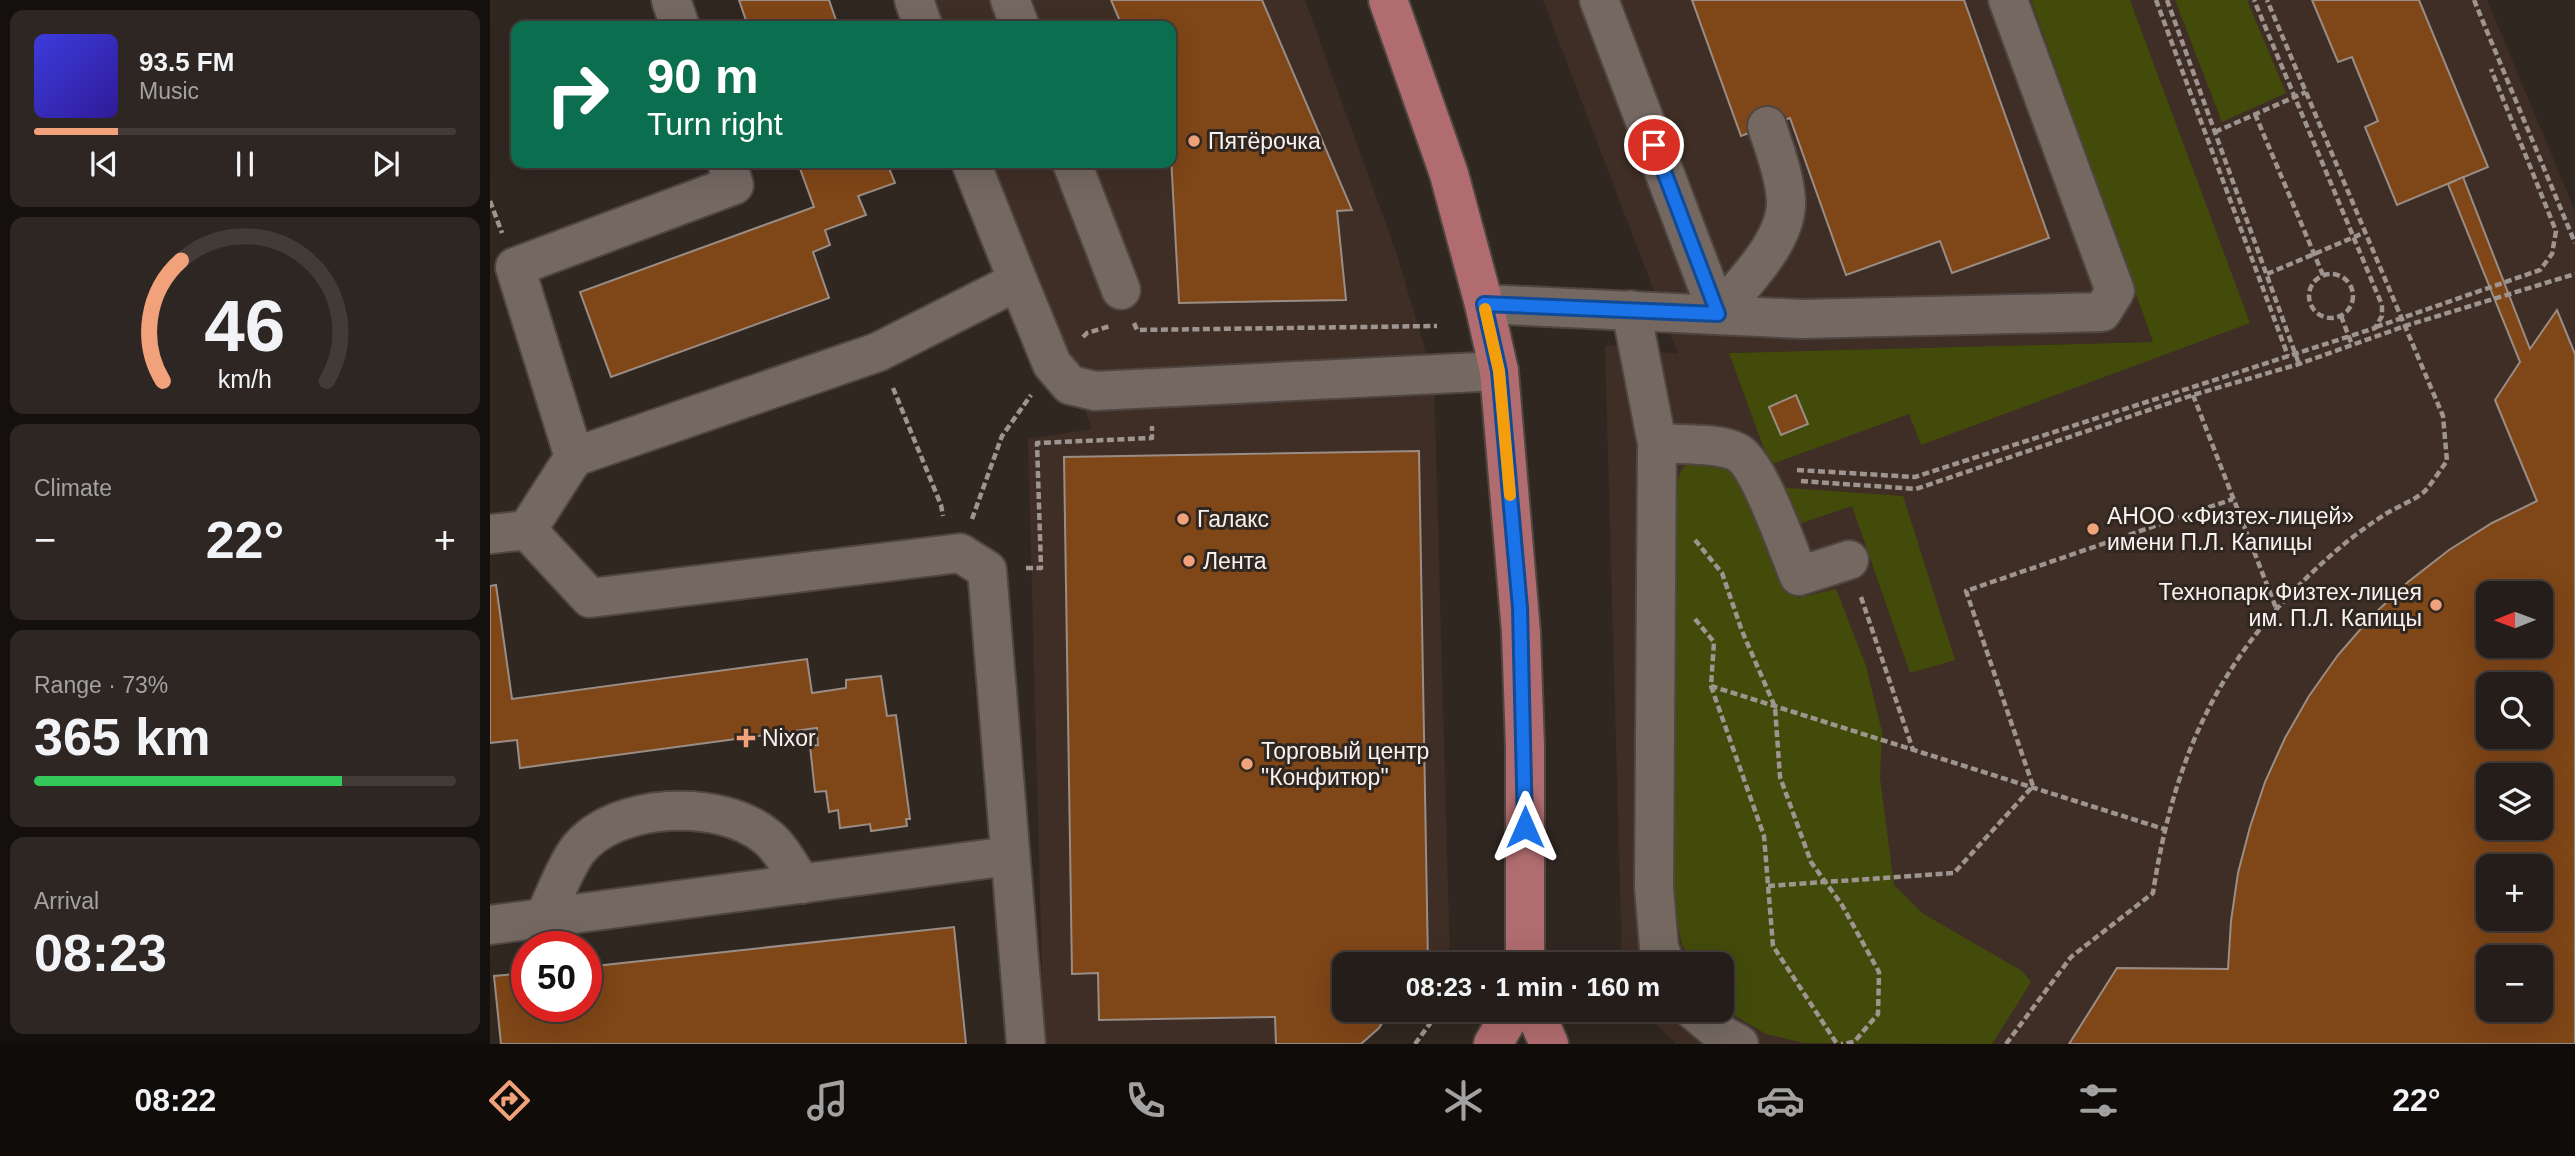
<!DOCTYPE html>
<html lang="en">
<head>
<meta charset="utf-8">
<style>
	:root { --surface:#251d19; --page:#2d2622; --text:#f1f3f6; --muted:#a3a2a2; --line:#423b38; --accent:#f1a27b }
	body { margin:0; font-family:Arial,sans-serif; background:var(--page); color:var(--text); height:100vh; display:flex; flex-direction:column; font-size:26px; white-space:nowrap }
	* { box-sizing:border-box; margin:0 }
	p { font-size:23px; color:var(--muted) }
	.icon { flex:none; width:38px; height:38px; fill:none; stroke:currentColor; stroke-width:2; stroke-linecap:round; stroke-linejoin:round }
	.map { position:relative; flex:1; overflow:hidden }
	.details { display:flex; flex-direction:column; gap:10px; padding:10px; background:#14100e; width:490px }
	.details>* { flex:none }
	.hud { position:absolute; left:21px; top:21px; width:665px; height:147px; border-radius:14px; box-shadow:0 7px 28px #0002,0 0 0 2px var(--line); background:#0b6e4f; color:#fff; overflow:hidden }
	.needle { width:46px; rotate:269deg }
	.buttons { position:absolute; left:1986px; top:581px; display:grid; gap:14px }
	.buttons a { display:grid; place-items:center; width:77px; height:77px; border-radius:14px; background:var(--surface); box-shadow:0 7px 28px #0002,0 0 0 2px var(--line); font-size:35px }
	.speed { position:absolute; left:21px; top:931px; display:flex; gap:14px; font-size:35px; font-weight:700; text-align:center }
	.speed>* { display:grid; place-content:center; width:91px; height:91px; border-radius:50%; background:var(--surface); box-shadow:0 7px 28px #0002,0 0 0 2px var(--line); line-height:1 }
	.speed .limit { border:10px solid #d22; background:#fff; color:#111 }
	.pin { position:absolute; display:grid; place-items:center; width:60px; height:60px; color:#fff; margin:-30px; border:4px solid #fff; border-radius:50%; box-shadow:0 2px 7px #0007 }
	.me { position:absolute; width:77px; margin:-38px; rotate:0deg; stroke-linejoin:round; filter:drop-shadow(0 0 5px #0008) }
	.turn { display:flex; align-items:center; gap:24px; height:147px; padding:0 21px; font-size:32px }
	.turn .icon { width:91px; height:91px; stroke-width:2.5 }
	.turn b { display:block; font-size:49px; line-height:60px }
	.big { font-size:52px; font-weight:600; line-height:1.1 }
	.details .card { flex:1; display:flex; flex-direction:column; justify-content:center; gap:10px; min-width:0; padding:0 24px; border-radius:14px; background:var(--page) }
	.details .dial { align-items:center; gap:0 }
	.dial svg { height:182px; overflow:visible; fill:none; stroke:var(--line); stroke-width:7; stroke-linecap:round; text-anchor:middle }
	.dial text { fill:var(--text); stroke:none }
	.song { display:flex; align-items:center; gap:21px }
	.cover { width:84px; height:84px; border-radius:10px; background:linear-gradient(135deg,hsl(240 70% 55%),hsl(250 70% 35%)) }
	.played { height:7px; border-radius:4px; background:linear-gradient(90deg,var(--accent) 20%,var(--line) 20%) }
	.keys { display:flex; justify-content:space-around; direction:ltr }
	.heat { display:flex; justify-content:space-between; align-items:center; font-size:38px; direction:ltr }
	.charge { height:10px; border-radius:5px; background:linear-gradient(90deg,#34c759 73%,var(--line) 0) }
	.trip { position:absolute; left:842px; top:952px; width:402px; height:70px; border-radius:14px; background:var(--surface); box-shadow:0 7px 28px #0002,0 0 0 2px var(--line); font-weight:600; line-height:70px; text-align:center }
	.dock { display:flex; height:112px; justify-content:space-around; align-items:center; background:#0f0c0a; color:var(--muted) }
	.dock .icon { width:49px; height:49px }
	.dock .on { color:var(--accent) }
	.dock b { font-size:32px; color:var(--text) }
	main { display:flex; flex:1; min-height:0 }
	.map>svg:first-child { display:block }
	.built { fill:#3f2e25; fill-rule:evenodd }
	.green { fill:#434b0b }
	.building { fill:#7f4617; stroke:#9a8d85; stroke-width:2; fill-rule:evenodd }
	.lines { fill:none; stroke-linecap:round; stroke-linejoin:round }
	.minor-casing { stroke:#4f4541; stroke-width:42 }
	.major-casing { stroke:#4f4541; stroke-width:42 }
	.path { stroke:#9e9590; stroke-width:4.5; stroke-dasharray:7 3.5; stroke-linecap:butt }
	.minor { stroke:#746861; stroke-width:38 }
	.major { stroke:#b06c6e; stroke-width:38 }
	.route-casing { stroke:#114b97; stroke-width:18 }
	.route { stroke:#1a73e8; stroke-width:12 }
	.slow { stroke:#f59e0b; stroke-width:12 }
	.poi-dot { fill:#f1a27b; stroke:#312721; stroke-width:2.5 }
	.labels { text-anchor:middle; stroke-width:6; stroke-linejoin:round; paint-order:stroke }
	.poi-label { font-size:23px; fill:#faf2ee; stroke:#312721; text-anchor:start }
</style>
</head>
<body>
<main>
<section class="details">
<div class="card">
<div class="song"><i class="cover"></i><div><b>93.5 FM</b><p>Music</p></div></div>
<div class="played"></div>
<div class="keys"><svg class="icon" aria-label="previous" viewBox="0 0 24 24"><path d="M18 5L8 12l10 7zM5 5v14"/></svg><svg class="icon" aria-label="pause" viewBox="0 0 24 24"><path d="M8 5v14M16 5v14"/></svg><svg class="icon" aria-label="next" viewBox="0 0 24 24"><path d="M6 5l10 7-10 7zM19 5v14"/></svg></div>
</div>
<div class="card dial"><svg viewBox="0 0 100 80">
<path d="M14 69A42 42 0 1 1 86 69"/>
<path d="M14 69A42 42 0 0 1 22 16" stroke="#f1a27b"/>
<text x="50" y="56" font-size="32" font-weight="700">46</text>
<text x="50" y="72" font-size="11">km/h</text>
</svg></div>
<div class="card"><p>Climate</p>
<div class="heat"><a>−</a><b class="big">22°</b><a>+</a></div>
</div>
<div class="card"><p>Range · 73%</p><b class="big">365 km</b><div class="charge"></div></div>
<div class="card"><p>Arrival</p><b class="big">08:23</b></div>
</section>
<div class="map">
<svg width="2085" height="1044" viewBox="0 0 2085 1044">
	<rect width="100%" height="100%" fill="#312721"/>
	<g class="built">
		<polygon points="439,0 815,0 906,252 944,380 960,964 854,964 854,1010 910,1010 867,1044 554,1044 538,439 602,429 501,163 681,163 681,26 449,26"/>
		<path d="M1053,0H1541L1663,342L1240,353L1281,465L1419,413L1431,444L1759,323L1640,0H1997L2085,211V1044H1186L1159,1018L1155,1010H1232V964H1135L1132,957L1115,345L1188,354ZM1998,593H2051V646H1998ZM1998,684H2051V737H1998ZM1998,775H2051V828H1998ZM1998,866H2051V919H1998ZM1998,957H2051V1010H1998Z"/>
	</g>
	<g class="green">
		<polygon points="1541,0 1640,0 1760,323 1431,445 1419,414 1280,465 1239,353 1663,342"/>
		<polygon points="1685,0 1757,0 1796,93 1732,122"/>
		<path d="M1212,460L1250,470L1307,598L1346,589L1376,666L1392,732L1390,778L1404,885L1432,913L1532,971L1541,982L1502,1044L1314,1043L1276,1034L1242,1014L1232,1003V964H1204L1192,945L1181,889L1186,487C1191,469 1192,463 1212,460Z"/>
		<polygon points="1283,487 1413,496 1465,660 1420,673 1362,506 1297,528"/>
	</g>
	<g class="building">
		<polygon points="249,0 339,0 348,26 258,26"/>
		<polygon points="621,0 772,0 862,210 847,211 856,300 689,303 681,156 681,26 632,26"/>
		<polygon points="1202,0 1474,0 1559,238 1462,273 1450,241 1356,275 1300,118 1251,136"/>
		<polygon points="1822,0 1929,0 1998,167 1907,205 1875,127 1888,121 1862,57 1848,62"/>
		<polygon points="308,163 397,163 405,183 368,196 376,215 335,230 340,245 323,252 339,298 121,377 90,292 324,207"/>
		<path d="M1973,177L2040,349L2067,310L2085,354V1044H1579L1627,968L1738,969L1741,921L1748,873L1760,827L1775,782L1795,738L1819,696L1848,655L1882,616L1918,582L1959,550L2002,523L2047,501L2005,400L2030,362L1958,184ZM1998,593H2051V646H1998ZM1998,684H2051V737H1998ZM1998,775H2051V828H1998ZM1998,866H2051V919H1998ZM1998,957H2051V1010H1998Z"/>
		<polygon points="1306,395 1318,424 1291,435 1279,407"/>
		<polygon points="929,451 938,964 854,964 854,1010 900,1010 889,1028 871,1044 786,1044 785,1017 609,1020 608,973 582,974 574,457"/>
		<polygon points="6,585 22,699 317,659 322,693 356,688 356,680 391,676 397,716 406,715 420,819 416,819 417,826 381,831 380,824 350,828 348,810 339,812 336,791 325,792 320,746 328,745 327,728 30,768 27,740 0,743 0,586"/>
		<polygon points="464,927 476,1044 11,1044 4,976 37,973 37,1006 96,1006 96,967"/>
	</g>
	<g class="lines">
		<defs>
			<g id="minor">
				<polyline points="181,0 190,26"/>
				<polyline points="424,0 433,26"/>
				<polyline points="520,0 530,26"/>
				<path d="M1109,0L1228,314C1252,284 1298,241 1296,200C1294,174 1285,151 1277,126"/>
				<polyline points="582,163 631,290"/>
				<polyline points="528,281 562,364 580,385 605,391 1009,371"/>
				<polyline points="994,304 1312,319 1612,312 1625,291 1518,0"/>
				<polyline points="1141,310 1167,443 1164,887 1169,947 1175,964"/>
				<path d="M1167,443C1189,445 1228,442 1247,452C1269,463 1298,550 1309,576L1359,560"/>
				<polyline points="84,457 388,352 528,281 481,163"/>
				<polyline points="37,530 84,457 25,267 244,185 237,163"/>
				<polyline points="0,534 37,530 100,598 470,553 497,570 536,1044"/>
				<path d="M54,918C64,898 74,869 87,851C124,802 231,798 277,837C291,848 301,869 312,884"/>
				<polyline points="0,925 519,856"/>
				<polyline points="1203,1010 1234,1036 1249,1044"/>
			</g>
			<g id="major">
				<polyline points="898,0 959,174 994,304 1009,371 1031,632 1035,747 1035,964"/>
				<polyline points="1044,1010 1059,1044"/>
				<polyline points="1003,1044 1023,1010"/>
			</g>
		</defs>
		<use href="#minor" class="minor-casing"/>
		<use href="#major" class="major-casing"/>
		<g class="path">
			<polyline points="1666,0 1798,356"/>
			<polyline points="1677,0 1809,364"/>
			<polyline points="1984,0 2085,243"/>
			<polyline points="1765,114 1833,275"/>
			<polyline points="1725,132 1816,92"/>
			<polyline points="0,201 12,233"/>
			<circle cx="1841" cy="296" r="22"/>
			<polyline points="1777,274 1876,232"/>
			<polyline points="1851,316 1862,345"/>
			<polyline points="644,323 647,330 947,326"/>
			<polyline points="1886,327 2050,270 2062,254 2066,231 2001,69"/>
			<polyline points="593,337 597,333 620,326"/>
			<polyline points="403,388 451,505 453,516"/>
			<polyline points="1703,395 1786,608"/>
			<polyline points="1307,470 1425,477 1885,328 1892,316 1892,305 1764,0"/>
			<polyline points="1311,481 1426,489 1703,395 1809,364 1915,326 2085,274"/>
			<polyline points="482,519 512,436 541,395"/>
			<polyline points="1205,540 1232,573 1252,631 1285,707 1290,777 1321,862 1352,905 1389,972 1388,1014 1364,1042 1351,1044"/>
			<polyline points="536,568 551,568 547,443 662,438 662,426"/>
			<polyline points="1371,597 1423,750"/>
			<polyline points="1205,619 1224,642 1221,686 1674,829"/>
			<polyline points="1221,686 1274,836 1283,946 1347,1044"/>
			<polyline points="1278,886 1464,873 1543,786 1476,591 1743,499"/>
			<polyline points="972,964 974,962"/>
			<polyline points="925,1044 950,1010"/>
			<path d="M1516,1044L1581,957L1663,893C1685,749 1735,646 1847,550C1861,538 1877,526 1894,515C1906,507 1924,501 1935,491C1943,482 1950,470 1957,461L1953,416L1777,0"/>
		</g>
		<use href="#minor" class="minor"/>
		<use href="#major" class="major"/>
	</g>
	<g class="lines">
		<defs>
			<polyline id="route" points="1035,827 1030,608 1009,371 994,304 1228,314 1164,145"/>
		</defs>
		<use href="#route" class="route-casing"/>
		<use href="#route" class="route"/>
		<polyline class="slow" points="995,309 1009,371 1020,495"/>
	</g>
	<g class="poi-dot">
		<circle cx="704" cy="141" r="7"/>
		<circle cx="693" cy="519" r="7"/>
		<circle cx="1603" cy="529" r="7"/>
		<circle cx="699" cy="561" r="7"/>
		<circle cx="1946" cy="605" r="7"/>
		<path d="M252.5 727.5h7v7h7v7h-7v7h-7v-7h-7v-7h7z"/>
		<circle cx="757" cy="764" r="7"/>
	</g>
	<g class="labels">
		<g class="poi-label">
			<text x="718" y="149">Пятёрочка</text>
			<text x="1617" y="524">АНОО «Физтех-лицей»<tspan x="1617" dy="26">имени П.Л. Капицы</tspan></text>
			<text x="707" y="527">Галакс</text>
			<text x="713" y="569">Лента</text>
			<text x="1932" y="600" text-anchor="end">Технопарк Физтех-лицея<tspan x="1932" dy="26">им. П.Л. Капицы</tspan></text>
			<text x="272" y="746">Nixor</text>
			<text x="771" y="759">Торговый центр<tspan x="771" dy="26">"Конфитюр"</tspan></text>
		</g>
	</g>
</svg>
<div class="buttons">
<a><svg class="needle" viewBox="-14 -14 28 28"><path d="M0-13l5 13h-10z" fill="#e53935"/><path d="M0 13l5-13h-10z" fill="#a3a2a2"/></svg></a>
<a><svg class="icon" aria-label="search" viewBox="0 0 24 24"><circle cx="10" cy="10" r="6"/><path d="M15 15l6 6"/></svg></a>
<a><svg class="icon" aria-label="layers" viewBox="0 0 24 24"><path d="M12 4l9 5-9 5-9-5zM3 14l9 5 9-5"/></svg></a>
<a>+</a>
<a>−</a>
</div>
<div class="speed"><div class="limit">50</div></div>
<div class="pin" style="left:1164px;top:145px;background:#d93025"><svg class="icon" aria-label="arrive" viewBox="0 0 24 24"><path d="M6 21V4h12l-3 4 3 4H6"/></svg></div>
<svg class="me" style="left:1035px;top:827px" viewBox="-20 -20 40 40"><path d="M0-17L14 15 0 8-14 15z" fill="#1a73e8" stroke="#fff" stroke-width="4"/></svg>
<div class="trip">08:23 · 1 min · 160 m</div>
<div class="hud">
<div class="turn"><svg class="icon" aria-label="right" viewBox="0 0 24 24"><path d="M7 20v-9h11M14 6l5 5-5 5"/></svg><div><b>90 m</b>Turn right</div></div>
</div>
</div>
</main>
<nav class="dock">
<b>08:22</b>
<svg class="icon on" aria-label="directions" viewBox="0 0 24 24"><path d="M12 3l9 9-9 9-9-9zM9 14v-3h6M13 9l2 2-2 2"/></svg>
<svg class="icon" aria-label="music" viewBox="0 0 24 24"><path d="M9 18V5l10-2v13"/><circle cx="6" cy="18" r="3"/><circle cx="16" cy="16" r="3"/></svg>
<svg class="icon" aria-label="phone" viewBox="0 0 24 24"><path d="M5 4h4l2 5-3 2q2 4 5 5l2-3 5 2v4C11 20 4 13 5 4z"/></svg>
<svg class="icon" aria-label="climate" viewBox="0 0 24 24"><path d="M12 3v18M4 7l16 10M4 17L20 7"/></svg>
<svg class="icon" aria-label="car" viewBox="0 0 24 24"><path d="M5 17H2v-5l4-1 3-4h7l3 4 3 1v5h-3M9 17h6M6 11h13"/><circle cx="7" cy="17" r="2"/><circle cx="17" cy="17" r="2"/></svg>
<svg class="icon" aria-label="filters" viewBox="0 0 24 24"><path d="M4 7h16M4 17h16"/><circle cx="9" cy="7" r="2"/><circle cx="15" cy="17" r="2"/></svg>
<b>22°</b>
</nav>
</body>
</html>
